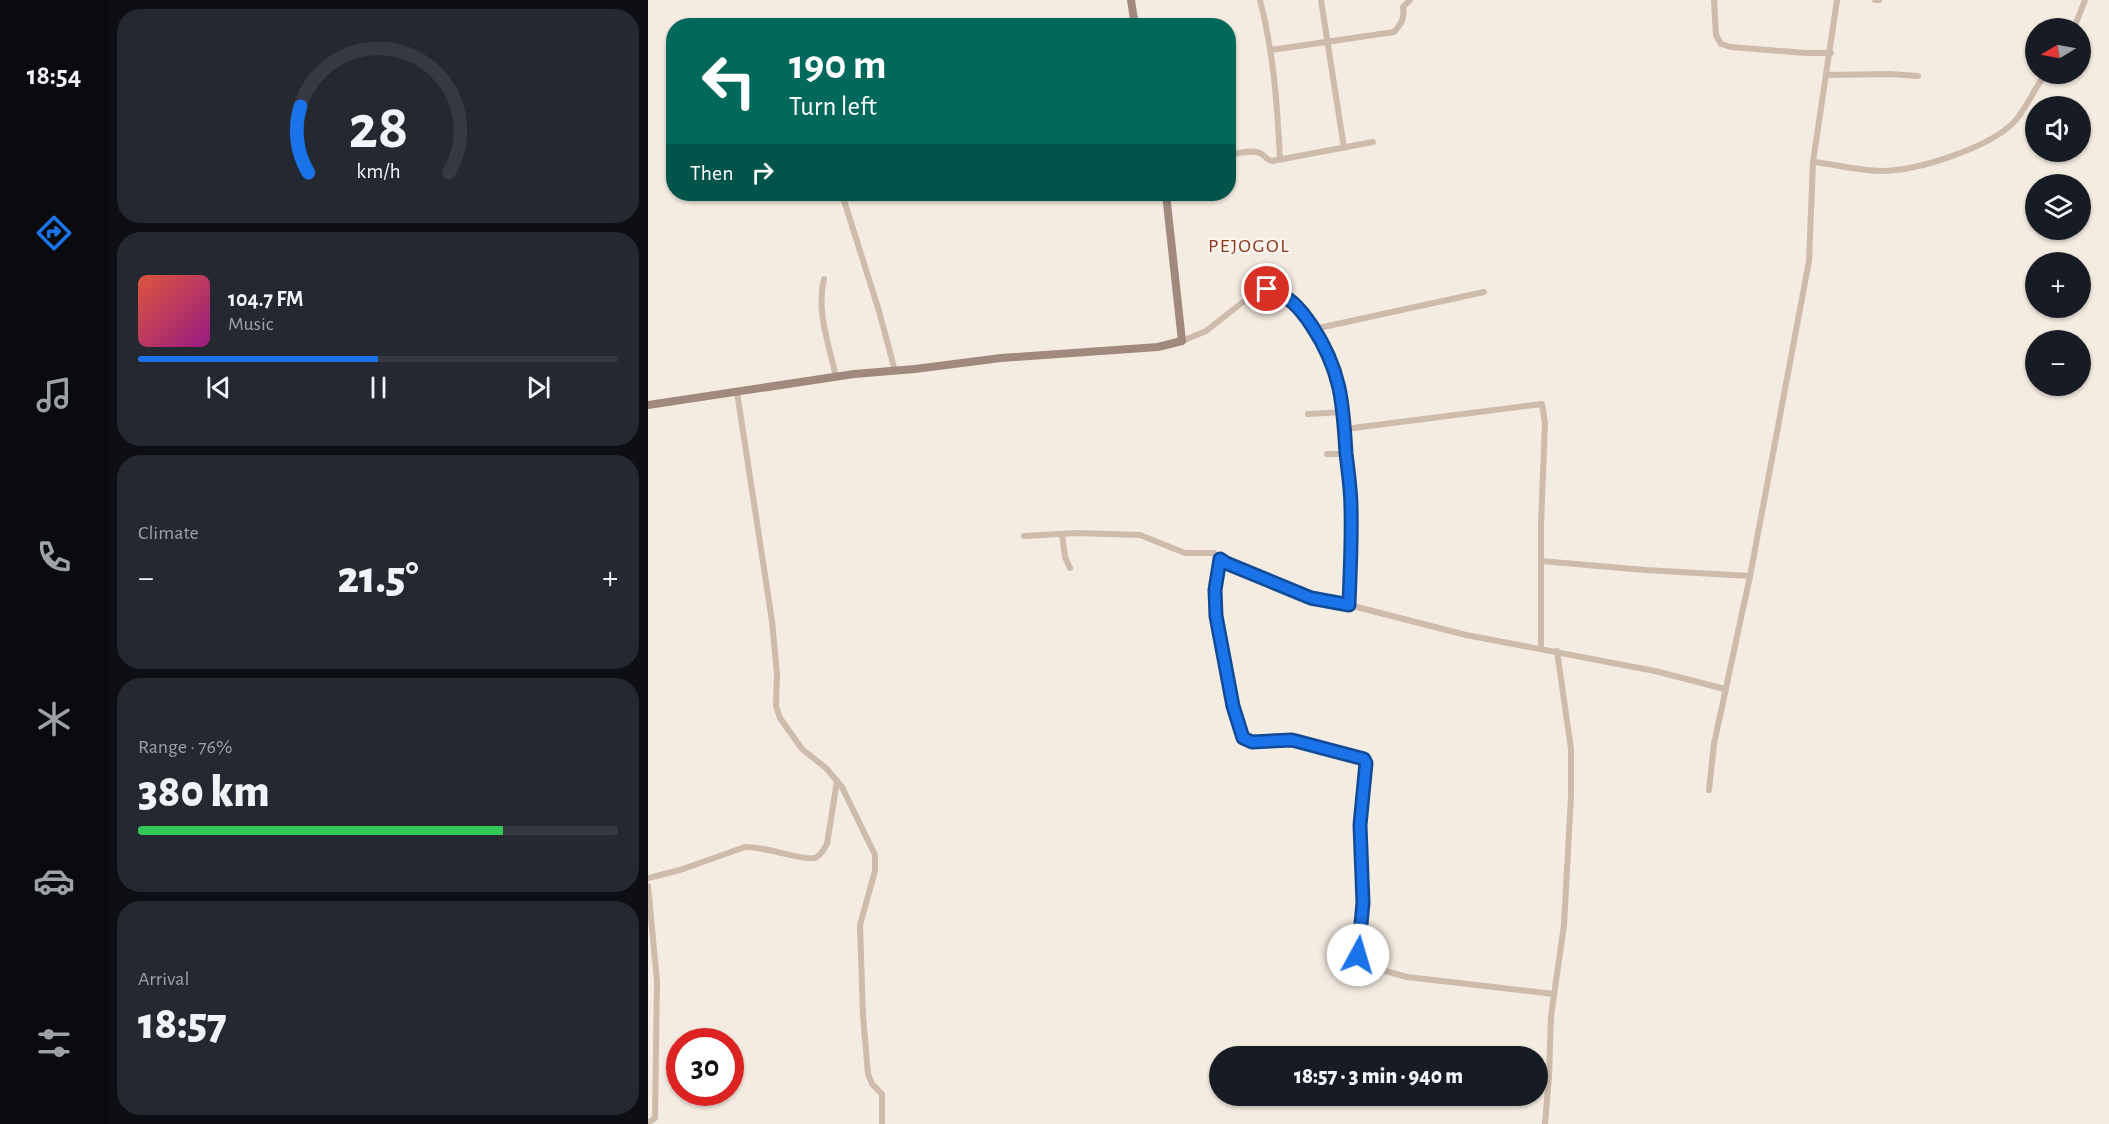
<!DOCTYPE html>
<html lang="en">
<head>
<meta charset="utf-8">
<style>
	:root { --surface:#171b24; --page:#242831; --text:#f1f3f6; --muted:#9ea1a6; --line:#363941; --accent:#1a73e8 }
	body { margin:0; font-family:"Alegreya Sans",sans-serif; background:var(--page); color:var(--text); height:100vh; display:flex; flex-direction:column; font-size:22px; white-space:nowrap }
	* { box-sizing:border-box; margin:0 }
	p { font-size:20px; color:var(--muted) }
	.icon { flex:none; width:33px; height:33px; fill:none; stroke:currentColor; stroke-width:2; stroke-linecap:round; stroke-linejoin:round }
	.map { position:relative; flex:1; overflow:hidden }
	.drawer { display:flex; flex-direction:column; gap:9px; padding:9px; background:#0d0f14; width:540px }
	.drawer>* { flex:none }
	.hud { position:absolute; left:18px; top:18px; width:570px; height:183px; border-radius:24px; box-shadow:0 2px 4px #0004; background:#00695c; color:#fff; overflow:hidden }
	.needle { width:39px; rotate:260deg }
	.fabs { position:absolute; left:1377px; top:18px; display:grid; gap:12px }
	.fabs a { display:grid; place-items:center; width:66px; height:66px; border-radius:50%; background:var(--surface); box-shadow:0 2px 4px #0004; font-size:30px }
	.speed { position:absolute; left:18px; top:1028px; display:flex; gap:12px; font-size:30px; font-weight:700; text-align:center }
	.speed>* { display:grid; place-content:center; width:78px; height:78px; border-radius:50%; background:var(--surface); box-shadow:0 2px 4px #0004; line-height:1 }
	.speed .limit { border:9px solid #d22; background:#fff; color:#111 }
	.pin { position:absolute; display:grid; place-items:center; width:51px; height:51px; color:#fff; margin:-26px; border:3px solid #fff; border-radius:50%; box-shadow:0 2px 6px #0007 }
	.me { position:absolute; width:66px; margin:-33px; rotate:6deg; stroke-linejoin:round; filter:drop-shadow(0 0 4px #0008) }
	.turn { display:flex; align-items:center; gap:21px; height:126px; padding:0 24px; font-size:27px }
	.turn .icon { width:78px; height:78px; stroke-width:2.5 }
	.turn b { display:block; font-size:42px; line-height:51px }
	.then { display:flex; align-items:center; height:57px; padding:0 24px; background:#0003; gap:12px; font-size:22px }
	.big { font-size:45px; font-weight:800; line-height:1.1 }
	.drawer .widget { flex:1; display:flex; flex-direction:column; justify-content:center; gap:9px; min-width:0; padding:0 21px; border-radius:24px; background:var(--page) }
	.drawer .dial { align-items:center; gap:0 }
	.dial svg { height:156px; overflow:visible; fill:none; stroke:var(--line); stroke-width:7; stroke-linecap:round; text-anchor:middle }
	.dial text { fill:var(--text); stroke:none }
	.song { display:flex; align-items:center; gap:18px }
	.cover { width:72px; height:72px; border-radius:9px; background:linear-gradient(135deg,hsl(10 70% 55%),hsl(310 70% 35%)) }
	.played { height:6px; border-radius:3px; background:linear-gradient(90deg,var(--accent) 50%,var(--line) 50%) }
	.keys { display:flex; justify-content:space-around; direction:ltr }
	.heat { display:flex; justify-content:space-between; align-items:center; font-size:33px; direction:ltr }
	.charge { height:9px; border-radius:4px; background:linear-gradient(90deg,#34c759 76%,var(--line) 0) }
	.trip { position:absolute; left:561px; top:1046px; width:339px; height:60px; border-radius:30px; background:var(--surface); box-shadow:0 2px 4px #0004; font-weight:800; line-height:60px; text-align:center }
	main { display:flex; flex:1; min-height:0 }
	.dock { display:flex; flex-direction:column; width:108px; justify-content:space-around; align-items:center; background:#090b0e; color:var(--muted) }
	.dock .icon { width:42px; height:42px }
	.dock .selected { color:var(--accent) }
	.dock b { font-size:27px; color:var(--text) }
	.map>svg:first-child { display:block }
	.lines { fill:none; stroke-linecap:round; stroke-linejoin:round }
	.street { stroke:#cdbbac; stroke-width:6 }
	.secondary { stroke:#a18a7d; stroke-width:8 }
	.route-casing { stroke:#114b97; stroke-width:15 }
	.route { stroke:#1a73e8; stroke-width:10 }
	.labels { text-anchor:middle; stroke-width:4.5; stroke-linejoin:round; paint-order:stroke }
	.quarter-label { font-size:20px; letter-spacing:1.5px; fill:#8c3b22; stroke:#fbf5ee }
</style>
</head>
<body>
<main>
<nav class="dock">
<b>18:54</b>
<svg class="icon selected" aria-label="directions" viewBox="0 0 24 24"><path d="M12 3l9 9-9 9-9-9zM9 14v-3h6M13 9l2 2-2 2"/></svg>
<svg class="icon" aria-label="music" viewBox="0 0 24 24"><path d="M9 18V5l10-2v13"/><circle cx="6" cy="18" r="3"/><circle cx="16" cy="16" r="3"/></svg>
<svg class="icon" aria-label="phone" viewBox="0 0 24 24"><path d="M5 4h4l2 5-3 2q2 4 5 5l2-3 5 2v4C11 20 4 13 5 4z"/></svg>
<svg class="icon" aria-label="climate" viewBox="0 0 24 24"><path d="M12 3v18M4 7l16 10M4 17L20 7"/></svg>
<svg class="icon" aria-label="car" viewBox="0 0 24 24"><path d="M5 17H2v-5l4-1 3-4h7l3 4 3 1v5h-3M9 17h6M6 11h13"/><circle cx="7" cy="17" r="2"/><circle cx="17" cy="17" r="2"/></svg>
<svg class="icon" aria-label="filters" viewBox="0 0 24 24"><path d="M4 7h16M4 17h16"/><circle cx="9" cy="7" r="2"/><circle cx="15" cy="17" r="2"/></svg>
</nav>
<section class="drawer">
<div class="widget dial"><svg viewBox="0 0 100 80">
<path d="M14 69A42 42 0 1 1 86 69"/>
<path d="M14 69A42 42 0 0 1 10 35" stroke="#1a73e8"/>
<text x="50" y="56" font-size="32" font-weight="700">28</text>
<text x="50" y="72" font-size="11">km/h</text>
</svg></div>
<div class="widget">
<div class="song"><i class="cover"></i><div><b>104.7 FM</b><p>Music</p></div></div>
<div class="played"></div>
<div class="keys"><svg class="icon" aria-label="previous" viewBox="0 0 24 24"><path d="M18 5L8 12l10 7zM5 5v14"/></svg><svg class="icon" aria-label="pause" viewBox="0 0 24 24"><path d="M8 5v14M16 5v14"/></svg><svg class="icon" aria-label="next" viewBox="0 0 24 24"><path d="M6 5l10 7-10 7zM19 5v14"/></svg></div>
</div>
<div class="widget"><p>Climate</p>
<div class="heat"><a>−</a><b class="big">21.5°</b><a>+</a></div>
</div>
<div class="widget"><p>Range · 76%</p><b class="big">380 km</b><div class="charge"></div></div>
<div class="widget"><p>Arrival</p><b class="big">18:57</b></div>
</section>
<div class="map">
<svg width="1461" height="1124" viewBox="0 0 1461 1124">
	<rect width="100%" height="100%" fill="#f4ebe1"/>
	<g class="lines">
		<g class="street">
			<path d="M612,0C626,55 629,103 632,159"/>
			<polyline points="673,0 696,148"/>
			<polyline points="1066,0 1068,35 1073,44 1083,47 1158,53 1183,53"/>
			<polyline points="1227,0 1231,0"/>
			<polyline points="1426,28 1437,0"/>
			<path d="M623,50L746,32C753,24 757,19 755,7L762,0"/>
			<polyline points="1179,75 1242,74 1270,76"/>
			<path d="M580,155C589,154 603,149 612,153C617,155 618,160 624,161L725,142"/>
			<path d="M1165,162C1186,164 1212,171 1233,171C1269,171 1340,148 1365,123C1379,109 1385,89 1398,74"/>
			<polyline points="194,194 231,311 247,371"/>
			<path d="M176,279C168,311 181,345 188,377"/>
			<polyline points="666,329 836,292"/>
			<path d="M534,341L558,331L609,291C632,286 648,302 660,320C669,334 679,348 685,364C696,393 696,424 698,454C700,472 703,490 703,509C704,541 702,573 701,605"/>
			<polyline points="89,392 124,621 129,674 128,706 132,718 154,749 178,768 194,787 227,855 227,871 212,925 215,1016 220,1074 224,1084 234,1094 234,1124"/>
			<polyline points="660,414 696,412"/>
			<polyline points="697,429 894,404 897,423 893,524 893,648"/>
			<polyline points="679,454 698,454"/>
			<polyline points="414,534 417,557 422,568"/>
			<polyline points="376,536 428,533 492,535 537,553 566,553 578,563 663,598 701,605 818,635 1007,671 1077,689"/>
			<path d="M572,559L567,590L568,616L585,706L595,738C606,747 627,740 641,740C661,741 698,752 716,759L718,763L712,825L715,903L710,955L712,964L759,977L906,994"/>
			<polyline points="893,561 997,570 1102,576"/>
			<polyline points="1061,790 1066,744 1102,576 1161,261 1165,162 1189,0"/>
			<path d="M0,878L32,870L97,847C114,846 157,861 167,858C173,856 176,849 179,844L189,781"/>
			<polyline points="0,886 9,981 7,1118 0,1123"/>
			<polyline points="897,1124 901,1077 903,1016 916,925 923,796 923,749 909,651"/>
		</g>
		<g class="secondary">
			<polyline points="483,0 487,26"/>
			<polyline points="0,405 206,374 267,369 353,358 510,347 534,341 518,194"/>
		</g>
	</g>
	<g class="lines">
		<defs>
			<path id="route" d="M619,289C641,295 652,308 664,326C693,370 695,402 698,453C700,471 703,489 703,508C704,540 702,573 701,605L663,598L578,563L572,559L567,590L568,616L585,706L595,738L604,742L644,740L716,759L718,763L712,825L715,903L710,955"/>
		</defs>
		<use href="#route" class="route-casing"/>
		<use href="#route" class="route"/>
	</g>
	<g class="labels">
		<g class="quarter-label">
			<text x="601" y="252">PEJOGOL</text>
		</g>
	</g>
</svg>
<div class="fabs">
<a><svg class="needle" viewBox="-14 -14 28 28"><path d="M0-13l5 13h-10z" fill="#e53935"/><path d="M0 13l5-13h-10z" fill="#9ea1a6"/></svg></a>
<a><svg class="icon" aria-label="sound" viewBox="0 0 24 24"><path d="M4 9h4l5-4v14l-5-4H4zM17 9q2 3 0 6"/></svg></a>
<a><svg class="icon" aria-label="layers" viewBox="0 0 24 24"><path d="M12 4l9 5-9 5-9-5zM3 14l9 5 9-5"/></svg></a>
<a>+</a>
<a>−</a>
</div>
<div class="speed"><div class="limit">30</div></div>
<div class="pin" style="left:619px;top:289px;background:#d93025"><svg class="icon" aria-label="arrive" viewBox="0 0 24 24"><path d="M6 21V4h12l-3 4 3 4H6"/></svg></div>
<svg class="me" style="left:710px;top:955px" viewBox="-20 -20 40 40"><circle r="19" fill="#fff"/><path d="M0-13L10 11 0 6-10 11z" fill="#1a73e8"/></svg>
<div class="trip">18:57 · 3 min · 940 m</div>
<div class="hud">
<div class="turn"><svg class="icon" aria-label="left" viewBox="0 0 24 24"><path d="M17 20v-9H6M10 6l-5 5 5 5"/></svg><div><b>190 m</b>Turn left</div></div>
<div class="then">Then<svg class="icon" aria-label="right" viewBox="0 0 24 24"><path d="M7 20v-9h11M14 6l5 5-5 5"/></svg></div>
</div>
</div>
</main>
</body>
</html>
